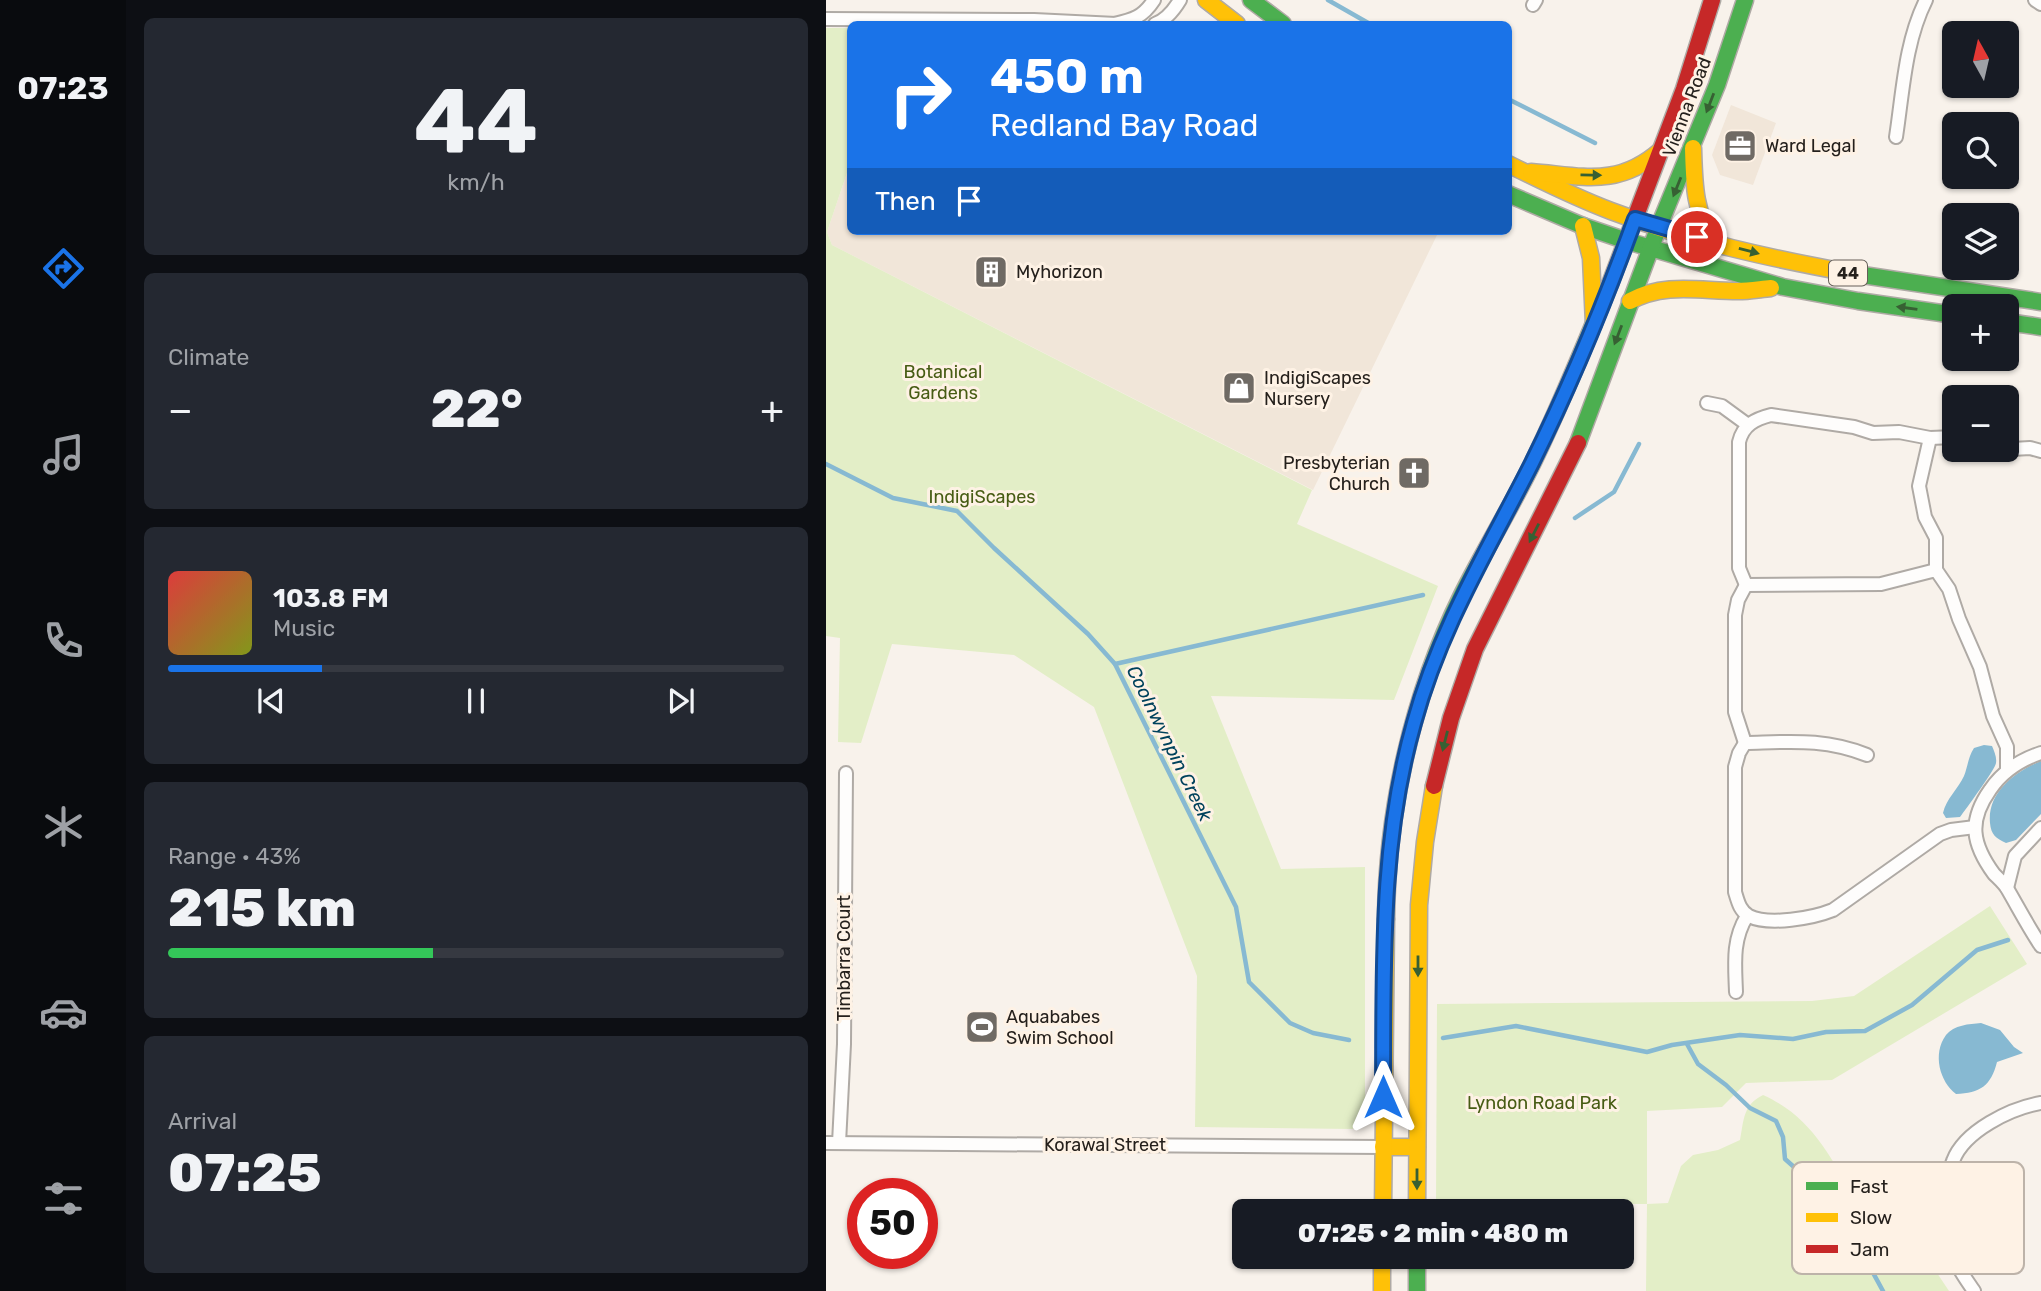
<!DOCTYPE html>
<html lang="en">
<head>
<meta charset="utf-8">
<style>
	:root { --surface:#171b24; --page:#242831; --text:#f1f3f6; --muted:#9ea1a6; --line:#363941; --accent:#1a73e8 }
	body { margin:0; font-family:Rubik,sans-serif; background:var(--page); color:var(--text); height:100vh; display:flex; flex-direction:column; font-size:26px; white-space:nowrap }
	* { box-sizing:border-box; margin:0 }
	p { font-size:23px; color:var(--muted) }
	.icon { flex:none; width:38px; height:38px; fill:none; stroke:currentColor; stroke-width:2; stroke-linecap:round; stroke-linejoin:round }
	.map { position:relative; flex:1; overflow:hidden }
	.sheet { display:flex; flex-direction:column; gap:18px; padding:18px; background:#0d0f14; width:700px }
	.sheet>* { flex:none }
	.banner { position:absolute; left:21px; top:21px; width:665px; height:214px; border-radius:10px; box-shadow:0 2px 5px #0004; background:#1a73e8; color:#fff; overflow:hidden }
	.needle { width:46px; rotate:352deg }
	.fabs { position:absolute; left:1116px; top:21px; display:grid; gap:14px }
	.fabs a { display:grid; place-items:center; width:77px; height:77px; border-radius:10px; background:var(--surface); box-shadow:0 2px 5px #0004; font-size:35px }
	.speed { position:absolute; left:21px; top:1178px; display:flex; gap:14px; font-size:35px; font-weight:700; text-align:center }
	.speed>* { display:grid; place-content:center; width:91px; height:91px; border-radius:50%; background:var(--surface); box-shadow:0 2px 5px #0004; line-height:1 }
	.speed .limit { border:10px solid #d22; background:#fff; color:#111 }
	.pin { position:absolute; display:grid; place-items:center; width:60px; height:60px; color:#fff; margin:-30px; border:4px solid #fff; border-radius:50%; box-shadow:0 2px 7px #0007 }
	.me { position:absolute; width:77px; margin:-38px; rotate:0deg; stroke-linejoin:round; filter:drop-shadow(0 0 5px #0008) }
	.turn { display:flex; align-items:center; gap:24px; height:147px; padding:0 28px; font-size:32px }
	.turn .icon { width:91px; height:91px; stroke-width:2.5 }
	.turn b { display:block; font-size:49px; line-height:60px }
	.then { display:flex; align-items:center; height:66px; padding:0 28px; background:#0003; gap:14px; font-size:26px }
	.big { font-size:52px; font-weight:800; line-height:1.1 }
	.sheet .card { flex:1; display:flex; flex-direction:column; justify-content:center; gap:10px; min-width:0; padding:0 24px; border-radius:10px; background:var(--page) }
	.sheet .dial { align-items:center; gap:0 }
	.dial b { font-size:91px; line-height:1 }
	.song { display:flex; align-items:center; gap:21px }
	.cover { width:84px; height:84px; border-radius:10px; background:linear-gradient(135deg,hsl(0 70% 55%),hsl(70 70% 35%)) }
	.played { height:7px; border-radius:4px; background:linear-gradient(90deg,var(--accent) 25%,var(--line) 25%) }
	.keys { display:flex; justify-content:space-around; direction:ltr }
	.heat { display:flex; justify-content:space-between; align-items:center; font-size:38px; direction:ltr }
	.charge { height:10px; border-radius:5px; background:linear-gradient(90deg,#34c759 43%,var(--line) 0) }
	.trip { position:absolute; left:406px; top:1199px; width:402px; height:70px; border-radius:10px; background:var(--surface); box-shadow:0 2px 5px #0004; font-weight:800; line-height:70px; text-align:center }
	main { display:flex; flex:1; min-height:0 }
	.tab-bar { display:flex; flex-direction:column; width:126px; justify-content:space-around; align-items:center; background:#090b0e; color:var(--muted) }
	.tab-bar .icon { width:49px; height:49px }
	.tab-bar .selected { color:var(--accent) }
	.tab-bar b { font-size:32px; color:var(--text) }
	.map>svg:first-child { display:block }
	.built { fill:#f1e6d9 }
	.green { fill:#e3eec7 }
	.water { fill:#87b9d2 }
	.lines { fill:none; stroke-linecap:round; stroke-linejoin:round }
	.stream { stroke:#87b9d2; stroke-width:4.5 }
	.street-casing { stroke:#afaaa5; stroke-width:16 }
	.fast-casing { stroke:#afaaa5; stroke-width:19 }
	.slow-casing { stroke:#afaaa5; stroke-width:19 }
	.jam-casing { stroke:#afaaa5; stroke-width:19 }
	.street { stroke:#fefdfc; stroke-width:12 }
	.fast { stroke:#4caf50; stroke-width:16 }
	.slow { stroke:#ffc107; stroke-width:16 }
	.jam { stroke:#c62828; stroke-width:16 }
	.oneway { fill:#376033 }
	.route-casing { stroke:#114b97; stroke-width:18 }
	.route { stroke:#1a73e8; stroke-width:12 }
	.labels { text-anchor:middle; stroke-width:6; stroke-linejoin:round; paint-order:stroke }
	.shield { fill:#fef2e5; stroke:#665f58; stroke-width:2 }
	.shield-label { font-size:16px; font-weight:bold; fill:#25201c }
	.street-label { font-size:18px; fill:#25201c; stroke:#fef2e5 }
	.poi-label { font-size:18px; fill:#25201c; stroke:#fef2e5; text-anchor:start }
	.park-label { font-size:18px; fill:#475c14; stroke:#fef2e5 }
	.water-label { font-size:19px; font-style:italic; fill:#00425c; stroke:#fef2e5 }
	.key { fill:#fef2e5; stroke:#bdb3a9; stroke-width:2 }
	.key-label { font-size:19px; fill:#25201c }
</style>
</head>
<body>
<main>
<nav class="tab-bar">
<b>07:23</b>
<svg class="icon selected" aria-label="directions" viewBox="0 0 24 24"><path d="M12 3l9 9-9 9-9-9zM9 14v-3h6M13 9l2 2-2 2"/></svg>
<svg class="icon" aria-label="music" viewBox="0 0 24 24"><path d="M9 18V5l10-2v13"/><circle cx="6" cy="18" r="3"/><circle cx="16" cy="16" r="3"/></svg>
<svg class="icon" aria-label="phone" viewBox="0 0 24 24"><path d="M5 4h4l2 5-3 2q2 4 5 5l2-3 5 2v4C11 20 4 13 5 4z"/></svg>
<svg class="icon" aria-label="climate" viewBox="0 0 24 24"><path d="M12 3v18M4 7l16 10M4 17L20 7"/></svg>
<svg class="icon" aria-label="car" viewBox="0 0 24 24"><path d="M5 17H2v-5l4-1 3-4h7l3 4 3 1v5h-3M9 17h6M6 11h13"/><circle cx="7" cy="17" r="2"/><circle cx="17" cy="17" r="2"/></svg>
<svg class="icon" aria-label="filters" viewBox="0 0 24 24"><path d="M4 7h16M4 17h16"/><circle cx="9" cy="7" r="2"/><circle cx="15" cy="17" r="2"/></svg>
</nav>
<section class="sheet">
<div class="card dial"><b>44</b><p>km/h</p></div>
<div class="card"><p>Climate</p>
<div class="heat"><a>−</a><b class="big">22°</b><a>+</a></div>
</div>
<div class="card">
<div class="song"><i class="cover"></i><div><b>103.8 FM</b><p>Music</p></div></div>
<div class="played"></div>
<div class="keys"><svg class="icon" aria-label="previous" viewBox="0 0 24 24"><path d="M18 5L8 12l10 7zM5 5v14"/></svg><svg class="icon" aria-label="pause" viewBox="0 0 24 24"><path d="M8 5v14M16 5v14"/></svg><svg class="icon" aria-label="next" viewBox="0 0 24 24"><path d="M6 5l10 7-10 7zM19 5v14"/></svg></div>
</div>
<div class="card"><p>Range · 43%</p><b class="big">215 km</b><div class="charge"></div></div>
<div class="card"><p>Arrival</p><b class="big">07:25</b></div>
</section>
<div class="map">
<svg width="1215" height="1291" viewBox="0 0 1215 1291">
	<rect width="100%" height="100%" fill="#f8f2eb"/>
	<g class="built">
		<polygon points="905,105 950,123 927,185 894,175 886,155"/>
		<polygon points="24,164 24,231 613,231 487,490 6,245 1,232"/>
	</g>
	<g class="green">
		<polygon points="0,28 24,28 24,164 1,232 6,245 486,490 471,524 612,586 568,700 385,696 455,869 539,867 539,1120 535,1126 526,1129 369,1127 371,976 268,707 188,655 66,644 35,743 12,742 14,638 0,636"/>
		<path d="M1164,906L1201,964L1006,1080L920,1083L896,1107L821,1111V1204L842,1203L855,1166L867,1155L892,1150L914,1140C918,1119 917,1105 937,1095C986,1117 1003,1156 1030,1199L1061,1198L1123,1291H820L821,1204L610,1203L611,1004L986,1001L1028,996Z"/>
	</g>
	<g class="water">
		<path d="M1158,745L1166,746C1168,751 1171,757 1170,763C1170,768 1140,809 1134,817L1120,818L1117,813C1120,799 1132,789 1138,776C1142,766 1142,757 1148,748Z"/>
		<path d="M1215,761V814L1190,840L1180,843C1170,838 1165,835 1164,823C1161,792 1190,771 1215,761Z"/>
		<path d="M1155,1023L1174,1030L1188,1047L1197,1053L1171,1062C1165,1086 1154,1093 1130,1094C1114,1082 1106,1054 1120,1035C1128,1025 1143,1024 1155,1023Z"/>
	</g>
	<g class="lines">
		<g class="stream">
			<polyline points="502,0 544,24"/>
			<polyline points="682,99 769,143"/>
			<polyline points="0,464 67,498 131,511 168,548 262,634 289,664 410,907 423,982 464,1023 487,1033 523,1040"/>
			<polyline points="749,518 788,492 813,444"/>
			<polyline points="289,664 597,595"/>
			<polyline points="617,1038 690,1026 821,1052 846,1045 914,1035 967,1039 1000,1032 1039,1031 1086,1005 1151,950 1182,940"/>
			<polyline points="861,1044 872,1064 900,1085 924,1108 950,1121 957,1137 959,1159 995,1191 1009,1230 1034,1249 1057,1291"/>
		</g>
		<defs>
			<g id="street">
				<polyline points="1209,0 1215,4"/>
				<polyline points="707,5 710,0"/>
				<polyline points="0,19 208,20 290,24"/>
				<path d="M288,24C307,20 317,17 328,0"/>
				<path d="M329,24C340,20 348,10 354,0"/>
				<path d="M1070,137C1077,91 1079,42 1100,0"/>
				<polyline points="881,403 896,406 922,425"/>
				<path d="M1129,437L1104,438L1073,432L1047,433L1028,427L945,415C929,419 917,425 913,442V568L920,585L1055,584L1110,570L1123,589L1133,619L1154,667L1167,716L1181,747V771"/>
				<polyline points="1104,438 1093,486 1099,517 1110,538 1110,570"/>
				<polyline points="1169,450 1204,448 1215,451"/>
				<polyline points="919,743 909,712 909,615 912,600 920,585"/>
				<path d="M1215,753C1194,760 1176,772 1164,790C1142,821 1146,844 1168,874C1173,879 1179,884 1182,890C1193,909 1203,928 1215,946"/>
				<path d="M1041,755C998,738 964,742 919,743L913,753L909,767V892C912,902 914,911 923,916C943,926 987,918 1007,910L1114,834L1125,830L1149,827"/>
				<polyline points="1181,888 1189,856 1215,828"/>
				<path d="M910,992C909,964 906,940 921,916"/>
				<polyline points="0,1143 557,1147"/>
				<polyline points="13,1143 18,1044 20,773"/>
				<path d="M1148,1291C1141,1281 1133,1270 1128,1258C1123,1244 1124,1225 1124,1210C1124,1194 1121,1175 1127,1161C1138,1131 1185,1108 1215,1103"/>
			</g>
			<g id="fast">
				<polyline points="425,0 457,24"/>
				<polyline points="682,194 757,226 801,241 957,287 1032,301 1129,315"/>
				<polyline points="1030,274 1215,302"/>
				<polyline points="1181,322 1215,327"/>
				<polyline points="752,443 833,226 891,85 919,0"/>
				<path d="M560,919C561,809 587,694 636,595C659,549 686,506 708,460C736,402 760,343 784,284"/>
				<polyline points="591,1256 591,1291"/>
			</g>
			<g id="slow">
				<polyline points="380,0 411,24"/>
				<path d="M867,148C868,182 868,213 888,242"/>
				<path d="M682,164C716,181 750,198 785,211C864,241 947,259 1030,274"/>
				<path d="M705,172C757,176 792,188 835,150"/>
				<polyline points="757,226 765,258 768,324"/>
				<path d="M804,301C839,282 874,291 912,291C923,291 934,289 945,288"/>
				<polyline points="557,1147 591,1147"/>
				<polyline points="557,1211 560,919"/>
				<polyline points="591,1211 593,905 599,842 608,786"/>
				<polyline points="556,1256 556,1291"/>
			</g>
			<g id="jam">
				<polyline points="784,284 858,89 886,0"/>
				<polyline points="608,786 625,718 649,649 752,443"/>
			</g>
		</defs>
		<use href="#street" class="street-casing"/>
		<use href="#fast" class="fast-casing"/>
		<use href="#slow" class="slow-casing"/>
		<use href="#jam" class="jam-casing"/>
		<use href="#street" class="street"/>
		<use href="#fast" class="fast"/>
		<use href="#slow" class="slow"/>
		<use href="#jam" class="jam"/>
	</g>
	<defs><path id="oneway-solid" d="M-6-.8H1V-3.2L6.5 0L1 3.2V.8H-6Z" transform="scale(1.75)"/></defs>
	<g class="oneway">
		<use href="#oneway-solid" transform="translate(884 103) rotate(111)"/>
		<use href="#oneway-solid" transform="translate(765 175) rotate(1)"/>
		<use href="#oneway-solid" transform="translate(851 187) rotate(112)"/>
		<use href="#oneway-solid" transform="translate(923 251) rotate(15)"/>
		<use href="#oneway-solid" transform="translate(1081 308) rotate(-172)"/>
		<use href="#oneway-solid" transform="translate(792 335) rotate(111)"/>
		<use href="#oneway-solid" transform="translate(708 533) rotate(117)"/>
		<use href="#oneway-solid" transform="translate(619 741) rotate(104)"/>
		<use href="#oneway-solid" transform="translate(592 966) rotate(90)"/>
		<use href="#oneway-solid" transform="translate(591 1179) rotate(90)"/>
	</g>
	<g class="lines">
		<defs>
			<path id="route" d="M557,1097C558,972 553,845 588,723C614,628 662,550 706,463C745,384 779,302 809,219L871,237"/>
		</defs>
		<use href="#route" class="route-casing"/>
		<use href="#route" class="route"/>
	</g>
	<defs>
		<symbol id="office-square" viewBox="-11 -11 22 22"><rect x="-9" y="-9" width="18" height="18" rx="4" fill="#6f6a64" stroke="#fef2e5"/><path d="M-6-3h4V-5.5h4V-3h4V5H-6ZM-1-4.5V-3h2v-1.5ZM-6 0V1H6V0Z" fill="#fff"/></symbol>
		<symbol id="building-square" viewBox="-11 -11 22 22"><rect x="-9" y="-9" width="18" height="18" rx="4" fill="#6f6a64" stroke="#fef2e5"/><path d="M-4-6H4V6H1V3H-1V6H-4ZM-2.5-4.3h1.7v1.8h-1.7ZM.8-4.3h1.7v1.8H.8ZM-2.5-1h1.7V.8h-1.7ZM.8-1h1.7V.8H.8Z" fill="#fff"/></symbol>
		<symbol id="shop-square" viewBox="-11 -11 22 22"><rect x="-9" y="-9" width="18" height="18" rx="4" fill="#6f6a64" stroke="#fef2e5"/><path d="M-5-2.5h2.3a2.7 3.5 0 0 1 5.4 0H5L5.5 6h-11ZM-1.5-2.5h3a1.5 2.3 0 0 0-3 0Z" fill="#fff"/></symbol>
		<symbol id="church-square" viewBox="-11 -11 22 22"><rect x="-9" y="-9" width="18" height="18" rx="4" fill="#6f6a64" stroke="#fef2e5"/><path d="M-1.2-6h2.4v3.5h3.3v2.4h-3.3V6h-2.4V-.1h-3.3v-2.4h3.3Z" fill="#fff"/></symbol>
		<symbol id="stadium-square" viewBox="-11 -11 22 22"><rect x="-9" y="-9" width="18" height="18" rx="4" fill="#6f6a64" stroke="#fef2e5"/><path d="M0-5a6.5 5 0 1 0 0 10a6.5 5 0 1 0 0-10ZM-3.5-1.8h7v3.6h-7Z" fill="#fff"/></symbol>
	</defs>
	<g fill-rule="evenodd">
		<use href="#office-square" x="895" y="127" width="38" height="38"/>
		<use href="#building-square" x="146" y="253" width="38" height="38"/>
		<use href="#shop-square" x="394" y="369" width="38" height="38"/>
		<use href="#church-square" x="569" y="454" width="38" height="38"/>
		<use href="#stadium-square" x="137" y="1008" width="38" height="38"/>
	</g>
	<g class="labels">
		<rect class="shield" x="1003" y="260.5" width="38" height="25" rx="5"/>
		<g class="shield-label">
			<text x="1022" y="279">44</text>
		</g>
		<g class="street-label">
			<text transform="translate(861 107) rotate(-69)" y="6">Vienna Road</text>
			<text transform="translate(18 958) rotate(-90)" y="6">Timbarra Court</text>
			<text x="279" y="1151">Korawal Street</text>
		</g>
		<g class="poi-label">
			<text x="939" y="152">Ward Legal</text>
			<text x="190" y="278">Myhorizon</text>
			<text x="438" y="384">IndigiScapes<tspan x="438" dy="21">Nursery</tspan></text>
			<text x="564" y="469" text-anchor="end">Presbyterian<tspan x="564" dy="21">Church</tspan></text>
			<text x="180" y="1023">Aquababes<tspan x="180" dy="21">Swim School</tspan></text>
		</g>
		<g class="park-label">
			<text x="117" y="378">Botanical<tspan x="117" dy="21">Gardens</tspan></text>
			<text x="156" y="503">IndigiScapes</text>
			<text x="716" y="1109">Lyndon Road Park</text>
		</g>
		<g class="water-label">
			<text transform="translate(344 743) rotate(64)" y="7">Coolnwynpin Creek</text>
		</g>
	</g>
	<rect x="966" y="1162" width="232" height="112" rx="10" class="key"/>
	<rect x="980" y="1182" width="32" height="8" fill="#4caf50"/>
	<rect x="980" y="1213" width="32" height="9" fill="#ffc107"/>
	<rect x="980" y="1245" width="32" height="8" fill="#c62828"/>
	<g class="key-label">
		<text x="1024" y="1193">Fast</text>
		<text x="1024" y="1224">Slow</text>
		<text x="1024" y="1256">Jam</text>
	</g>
</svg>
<div class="fabs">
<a><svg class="needle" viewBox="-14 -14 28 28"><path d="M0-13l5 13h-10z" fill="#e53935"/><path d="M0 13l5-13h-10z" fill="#9ea1a6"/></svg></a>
<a><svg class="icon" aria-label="search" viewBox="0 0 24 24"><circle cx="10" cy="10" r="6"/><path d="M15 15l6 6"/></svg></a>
<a><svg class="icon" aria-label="layers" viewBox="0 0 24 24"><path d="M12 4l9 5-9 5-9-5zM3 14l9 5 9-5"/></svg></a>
<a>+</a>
<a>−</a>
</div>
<div class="speed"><div class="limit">50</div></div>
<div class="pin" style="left:871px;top:237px;background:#d93025"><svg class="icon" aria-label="arrive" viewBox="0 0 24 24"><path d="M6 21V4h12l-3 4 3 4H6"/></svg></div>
<svg class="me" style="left:557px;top:1097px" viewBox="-20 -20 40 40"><path d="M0-17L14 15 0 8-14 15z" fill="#1a73e8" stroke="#fff" stroke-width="4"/></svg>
<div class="trip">07:25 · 2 min · 480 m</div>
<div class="banner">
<div class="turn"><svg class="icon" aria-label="right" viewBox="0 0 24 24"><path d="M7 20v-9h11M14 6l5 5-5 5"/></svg><div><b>450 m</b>Redland Bay Road</div></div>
<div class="then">Then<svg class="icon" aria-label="arrive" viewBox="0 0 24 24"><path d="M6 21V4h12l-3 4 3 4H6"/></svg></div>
</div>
</div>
</main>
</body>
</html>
